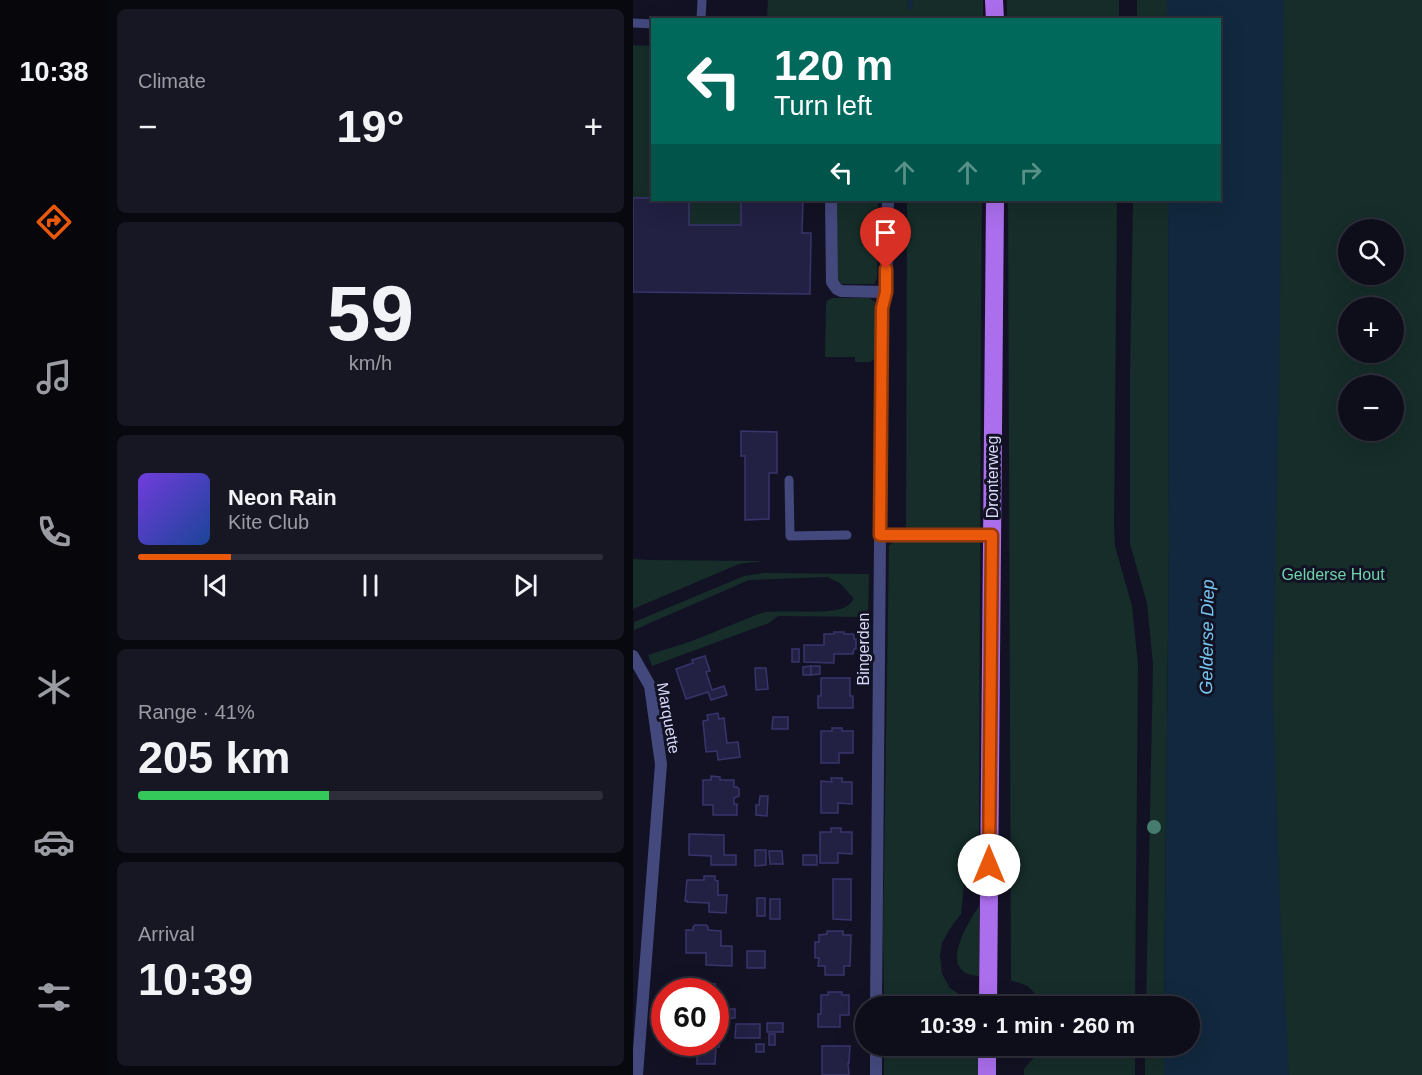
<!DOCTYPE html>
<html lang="en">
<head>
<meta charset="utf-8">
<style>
	:root { --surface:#0e0e1b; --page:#171724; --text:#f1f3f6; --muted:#9b9ca3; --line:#2e2e3a; --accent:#ea580c }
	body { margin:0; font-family:Helvetica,sans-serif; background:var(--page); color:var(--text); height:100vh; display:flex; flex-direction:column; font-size:22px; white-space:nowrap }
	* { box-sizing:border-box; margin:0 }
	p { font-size:20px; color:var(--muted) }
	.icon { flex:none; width:33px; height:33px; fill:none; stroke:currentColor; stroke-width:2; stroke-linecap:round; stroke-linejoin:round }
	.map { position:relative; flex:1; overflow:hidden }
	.panel { display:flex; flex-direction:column; gap:9px; padding:9px; background:#08080f; width:525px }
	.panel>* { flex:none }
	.hud { position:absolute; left:18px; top:18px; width:570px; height:183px; border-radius:0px; box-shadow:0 6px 24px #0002,0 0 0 2px var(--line); background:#00695c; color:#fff; overflow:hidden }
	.fabs { position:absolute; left:705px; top:219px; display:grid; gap:12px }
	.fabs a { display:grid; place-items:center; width:66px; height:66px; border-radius:50%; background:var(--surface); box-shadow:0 6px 24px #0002,0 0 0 2px var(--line); font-size:30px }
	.speed { position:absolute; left:18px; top:978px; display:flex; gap:12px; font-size:30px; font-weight:700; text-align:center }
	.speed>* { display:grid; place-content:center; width:78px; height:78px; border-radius:50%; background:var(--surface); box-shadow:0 6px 24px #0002,0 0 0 2px var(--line); line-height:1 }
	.speed .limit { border:9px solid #d22; background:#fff; color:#111 }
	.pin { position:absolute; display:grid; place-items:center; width:51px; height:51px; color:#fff; margin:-62px -26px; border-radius:50% 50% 50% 0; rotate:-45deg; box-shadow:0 0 6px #0007 }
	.pin .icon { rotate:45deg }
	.me { position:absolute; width:66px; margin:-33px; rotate:0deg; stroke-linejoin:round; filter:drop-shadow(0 0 4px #0008) }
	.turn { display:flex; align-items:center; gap:21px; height:126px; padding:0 24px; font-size:27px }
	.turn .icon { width:78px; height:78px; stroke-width:2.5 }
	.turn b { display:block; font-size:42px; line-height:51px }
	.lanes { display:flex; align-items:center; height:57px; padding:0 24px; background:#0003; justify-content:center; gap:30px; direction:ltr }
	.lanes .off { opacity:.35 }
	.big { font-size:45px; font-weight:800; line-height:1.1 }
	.panel .widget { flex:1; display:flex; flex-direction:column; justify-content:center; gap:9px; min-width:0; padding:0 21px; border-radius:9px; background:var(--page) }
	.panel .dial { align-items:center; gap:0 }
	.dial b { font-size:78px; line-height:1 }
	.song { display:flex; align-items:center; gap:18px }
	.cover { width:72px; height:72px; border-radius:9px; background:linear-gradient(135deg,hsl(260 70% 55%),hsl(220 70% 35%)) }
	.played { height:6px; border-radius:3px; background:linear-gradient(90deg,var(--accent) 20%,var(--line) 20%) }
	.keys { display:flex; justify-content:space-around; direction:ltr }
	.heat { display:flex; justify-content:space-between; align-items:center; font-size:33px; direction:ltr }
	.charge { height:9px; border-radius:4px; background:linear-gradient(90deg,#34c759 41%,var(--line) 0) }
	.trip { position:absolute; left:222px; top:996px; width:345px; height:60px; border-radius:30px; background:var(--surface); box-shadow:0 6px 24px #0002,0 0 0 2px var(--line); font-weight:800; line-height:60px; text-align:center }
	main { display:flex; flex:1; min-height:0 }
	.dock { display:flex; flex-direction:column; width:108px; justify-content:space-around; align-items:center; background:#06060b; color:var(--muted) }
	.dock .icon { width:42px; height:42px }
	.dock .selected { color:var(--accent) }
	.dock b { font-size:27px; color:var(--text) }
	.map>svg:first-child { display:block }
	.green { fill:#162d29; fill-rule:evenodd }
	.water { fill:#11283e }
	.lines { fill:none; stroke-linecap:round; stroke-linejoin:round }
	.stream { stroke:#11283e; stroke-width:5 }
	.building { fill:#222043; stroke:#38356c; stroke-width:1.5 }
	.lane { stroke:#43497d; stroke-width:9 }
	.street { stroke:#43497d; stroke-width:12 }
	.primary { stroke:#ab6eed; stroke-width:18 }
	.tree { fill:#457c6e }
	.route-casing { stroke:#983908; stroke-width:15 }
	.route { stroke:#ea580c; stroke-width:10 }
	.labels { text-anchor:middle; stroke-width:6; stroke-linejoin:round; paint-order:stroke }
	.street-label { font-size:16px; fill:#dadbfa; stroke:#121224 }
	.park-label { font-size:16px; fill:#6ed2aa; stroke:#121224 }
	.water-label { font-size:18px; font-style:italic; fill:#74c7ee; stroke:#121224 }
</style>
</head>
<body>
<main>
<nav class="dock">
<b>10:38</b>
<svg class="icon selected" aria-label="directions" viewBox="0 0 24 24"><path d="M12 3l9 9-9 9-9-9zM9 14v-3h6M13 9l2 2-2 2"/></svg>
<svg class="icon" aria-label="music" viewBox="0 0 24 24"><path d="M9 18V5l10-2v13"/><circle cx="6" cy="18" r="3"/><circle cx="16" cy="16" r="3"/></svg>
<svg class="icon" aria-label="phone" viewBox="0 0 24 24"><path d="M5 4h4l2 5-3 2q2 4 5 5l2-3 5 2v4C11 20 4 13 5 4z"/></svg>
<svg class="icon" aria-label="climate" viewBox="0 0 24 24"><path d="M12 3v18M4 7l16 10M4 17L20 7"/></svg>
<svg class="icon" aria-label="car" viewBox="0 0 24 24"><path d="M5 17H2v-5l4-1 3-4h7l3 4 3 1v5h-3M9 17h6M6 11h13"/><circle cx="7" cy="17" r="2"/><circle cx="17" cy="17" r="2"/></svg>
<svg class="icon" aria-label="filters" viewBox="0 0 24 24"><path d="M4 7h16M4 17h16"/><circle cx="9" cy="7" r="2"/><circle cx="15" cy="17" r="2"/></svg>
</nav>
<section class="panel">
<div class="widget"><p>Climate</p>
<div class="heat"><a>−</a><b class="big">19°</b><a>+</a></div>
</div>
<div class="widget dial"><b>59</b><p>km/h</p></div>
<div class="widget">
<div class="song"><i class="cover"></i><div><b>Neon Rain</b><p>Kite Club</p></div></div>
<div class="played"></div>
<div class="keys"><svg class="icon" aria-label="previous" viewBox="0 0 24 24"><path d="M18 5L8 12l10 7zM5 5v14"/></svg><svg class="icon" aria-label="pause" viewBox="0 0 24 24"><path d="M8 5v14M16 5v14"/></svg><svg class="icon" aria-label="next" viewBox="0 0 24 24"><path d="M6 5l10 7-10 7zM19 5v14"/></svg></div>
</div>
<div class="widget"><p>Range · 41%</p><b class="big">205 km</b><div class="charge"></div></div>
<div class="widget"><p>Arrival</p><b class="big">10:39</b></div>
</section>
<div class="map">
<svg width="789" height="1075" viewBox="0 0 789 1075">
	<rect width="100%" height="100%" fill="#121224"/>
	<g class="green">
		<polygon points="135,0 350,0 350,19 134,19"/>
		<rect x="374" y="0" width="112" height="19"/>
		<rect x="504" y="0" width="30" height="19"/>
		<path d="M634,0H789V1075H648L608,597ZM716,230H760V274H716ZM716,308H760V352H716ZM716,386H760V430H716Z"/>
		<polygon points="0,45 19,46 19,198 0,198"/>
		<rect x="56" y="200" width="52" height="25"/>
		<polygon points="204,200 245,200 244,278 241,284 208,284 204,279"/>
		<polygon points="274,200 349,200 348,315 346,842 333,865 328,914 316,930 309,943 307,956 309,974 317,988 327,995 346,998 346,1006 251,1006 250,933 256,546 262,540 273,540"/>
		<path d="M375,200H484L481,525L482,546L499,606L505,664L502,1006H408C401,990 397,984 378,981Z"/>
		<polygon points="500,200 535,200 536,544 531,1006 513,1006 520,664 514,603 497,544 497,374"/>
		<polygon points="199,298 236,298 242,302 242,359 237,362 222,362 222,357 192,357 193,305 194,301"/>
		<polygon points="0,559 16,560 130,561 106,564 0,609"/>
		<path d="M131,573L236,574L235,617L145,616L136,623L19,666L15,655L59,641L128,613C147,609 201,616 214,606C217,604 218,602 221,599L207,583L194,577L116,580L1,630V622L111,576Z"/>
		<path d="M346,906V976C303,974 334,924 346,906Z"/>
		<rect x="251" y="1046" width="95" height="29"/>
		<polygon points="406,1046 502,1046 502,1075 391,1075 391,1069 404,1054"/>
		<rect x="512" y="1046" width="19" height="29"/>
	</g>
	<polygon class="water" points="534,0 651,0 646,387 640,688 647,907 656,1075 531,1075 531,1046 556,1046 556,1006 531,1006 536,544 535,200 586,200 586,20 534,19"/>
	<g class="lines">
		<polyline class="stream" points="277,7 277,0"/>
	</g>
	<g class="building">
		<polygon points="0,198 20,198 20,200 56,200 56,225 108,225 108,200 170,200 169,233 178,233 177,294 0,292"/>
		<polygon points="108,431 144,432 144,473 136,473 136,519 112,520 112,456 108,456"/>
		<polygon points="201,632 211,632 211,634 221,634 221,639 223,639 223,649 221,649 220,654 201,654 201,663 171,662 171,645 191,645 191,634 201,634"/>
		<rect x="159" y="649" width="7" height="13"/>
		<polygon points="72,656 77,671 73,672 79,690 91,686 94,695 78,700 75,692 53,699 43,669 60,663 59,660"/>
		<polygon points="178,666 178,675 170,675 170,667"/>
		<polygon points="178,666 187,666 187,674 178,675"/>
		<polygon points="122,668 133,668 135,689 123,690"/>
		<polygon points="188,678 217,678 217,696 220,696 220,708 185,708 185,696 188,696"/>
		<polygon points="85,713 86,719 91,718 94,743 105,742 107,757 85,760 84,751 73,752 70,721 75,720 74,715"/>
		<polygon points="140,717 155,717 155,729 139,729"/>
		<polygon points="199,728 209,728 209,731 220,731 220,753 206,753 206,763 188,763 188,731 199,731"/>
		<polygon points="78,776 87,777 87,780 101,780 101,787 104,787 106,789 106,796 101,798 101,804 104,804 104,815 80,815 80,805 70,805 70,780 78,780"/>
		<polygon points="198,778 209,778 209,782 219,782 219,804 205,803 205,813 188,813 188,781 199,782"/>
		<polygon points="127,796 135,796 134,816 123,815 123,805 126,805"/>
		<polygon points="198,828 208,828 208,832 219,832 219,854 205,853 205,863 187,863 187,832 198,832"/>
		<polygon points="56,834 91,835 91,855 103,855 103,865 78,865 78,856 56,855"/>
		<polygon points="122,850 133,850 133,865 122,866"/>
		<polygon points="136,851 149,851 150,864 137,864"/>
		<rect x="170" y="855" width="14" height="10"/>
		<polygon points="71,876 82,876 82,880 85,881 85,895 94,895 93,913 76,912 76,903 54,902 54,901 52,901 54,880 71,880"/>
		<polygon points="200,879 218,879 218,920 200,919"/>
		<rect x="124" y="898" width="8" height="18"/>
		<rect x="137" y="899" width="10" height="20"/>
		<polygon points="62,925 73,925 75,927 75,930 88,931 88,946 99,946 99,966 73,965 73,953 53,953 53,930 60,930 60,927"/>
		<polygon points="194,931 210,931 210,935 218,935 217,966 211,966 211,975 192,975 192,966 185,966 186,958 182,958 182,942 186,942 186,935 194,934"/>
		<rect x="114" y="951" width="18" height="17"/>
		<polygon points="60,981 72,981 71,983 82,984 82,992 52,992 52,983 60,983"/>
		<polygon points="195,992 209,992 209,995 216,995 216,1015 207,1015 207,1027 185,1027 185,1014 188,1014 188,995 195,995"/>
		<rect x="82" y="999" width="8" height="16"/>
		<rect x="93" y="1009" width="9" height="9"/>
		<rect x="134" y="1023" width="16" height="9"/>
		<polygon points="103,1024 127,1024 127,1038 102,1038"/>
		<polygon points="82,1031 83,1038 86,1038 86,1047 83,1047 82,1064 64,1064 64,1054 54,1053 54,1047 51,1047 51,1042 82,1042"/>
		<rect x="136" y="1034" width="6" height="11"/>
		<rect x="123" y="1044" width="8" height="8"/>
		<polygon points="189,1046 217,1046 216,1063 215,1063 216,1075 189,1075"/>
	</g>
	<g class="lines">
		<g class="lane">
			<polyline points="68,20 69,0"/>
			<polyline points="0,23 20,24"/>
			<polyline points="156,480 157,536 214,535"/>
			<polyline points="247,535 359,535"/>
		</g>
		<g class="street">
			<polyline points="198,200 199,282 204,289 208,291 253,292"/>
			<polyline points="0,656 17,686 28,764 4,1075"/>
			<polyline points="243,1006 249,308 253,292 255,200"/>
			<polyline points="243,1075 243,1046"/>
		</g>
		<g class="primary">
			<polyline points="361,0 362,20"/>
			<polyline points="355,1006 362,200"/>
			<polyline points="354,1075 354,1046"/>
		</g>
	</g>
	<circle class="tree" cx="521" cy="827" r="7"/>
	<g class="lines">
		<defs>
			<polyline id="route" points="253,269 253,292 249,308 247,535 359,535 356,865"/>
		</defs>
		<use href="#route" class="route-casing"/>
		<use href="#route" class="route"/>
	</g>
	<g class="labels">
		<g class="street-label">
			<text transform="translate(359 477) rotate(-90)" y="6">Dronterweg</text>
			<text transform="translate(230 649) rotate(-90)" y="6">Bingerden</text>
			<text transform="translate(36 718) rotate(80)" y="6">Marquette</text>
		</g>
		<g class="park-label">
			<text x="700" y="580">Gelderse Hout</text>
		</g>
		<g class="water-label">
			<text transform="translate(574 637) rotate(-89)" y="6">Gelderse Diep</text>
		</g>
	</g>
</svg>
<div class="fabs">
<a><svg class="icon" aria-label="search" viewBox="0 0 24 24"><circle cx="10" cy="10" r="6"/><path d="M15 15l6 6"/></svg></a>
<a>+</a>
<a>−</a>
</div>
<div class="speed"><div class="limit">60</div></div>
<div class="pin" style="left:253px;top:269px;background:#d93025"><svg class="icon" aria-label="arrive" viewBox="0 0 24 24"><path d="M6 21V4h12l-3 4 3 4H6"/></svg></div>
<svg class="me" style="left:356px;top:865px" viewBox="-20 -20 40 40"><circle r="19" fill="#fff"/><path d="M0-13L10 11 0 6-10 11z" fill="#ea580c"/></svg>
<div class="trip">10:39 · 1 min · 260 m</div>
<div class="hud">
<div class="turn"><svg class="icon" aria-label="left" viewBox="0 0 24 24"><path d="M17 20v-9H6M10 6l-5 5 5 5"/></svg><div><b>120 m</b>Turn left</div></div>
<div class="lanes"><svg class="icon" aria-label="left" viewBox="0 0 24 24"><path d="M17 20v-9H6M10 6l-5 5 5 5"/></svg><svg class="icon off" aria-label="ahead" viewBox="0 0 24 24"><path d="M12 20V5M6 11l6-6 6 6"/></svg><svg class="icon off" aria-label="ahead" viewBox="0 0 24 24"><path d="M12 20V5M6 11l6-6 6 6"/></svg><svg class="icon off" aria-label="right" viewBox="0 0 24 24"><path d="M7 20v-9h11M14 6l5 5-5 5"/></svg></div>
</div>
</div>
</main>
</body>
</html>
